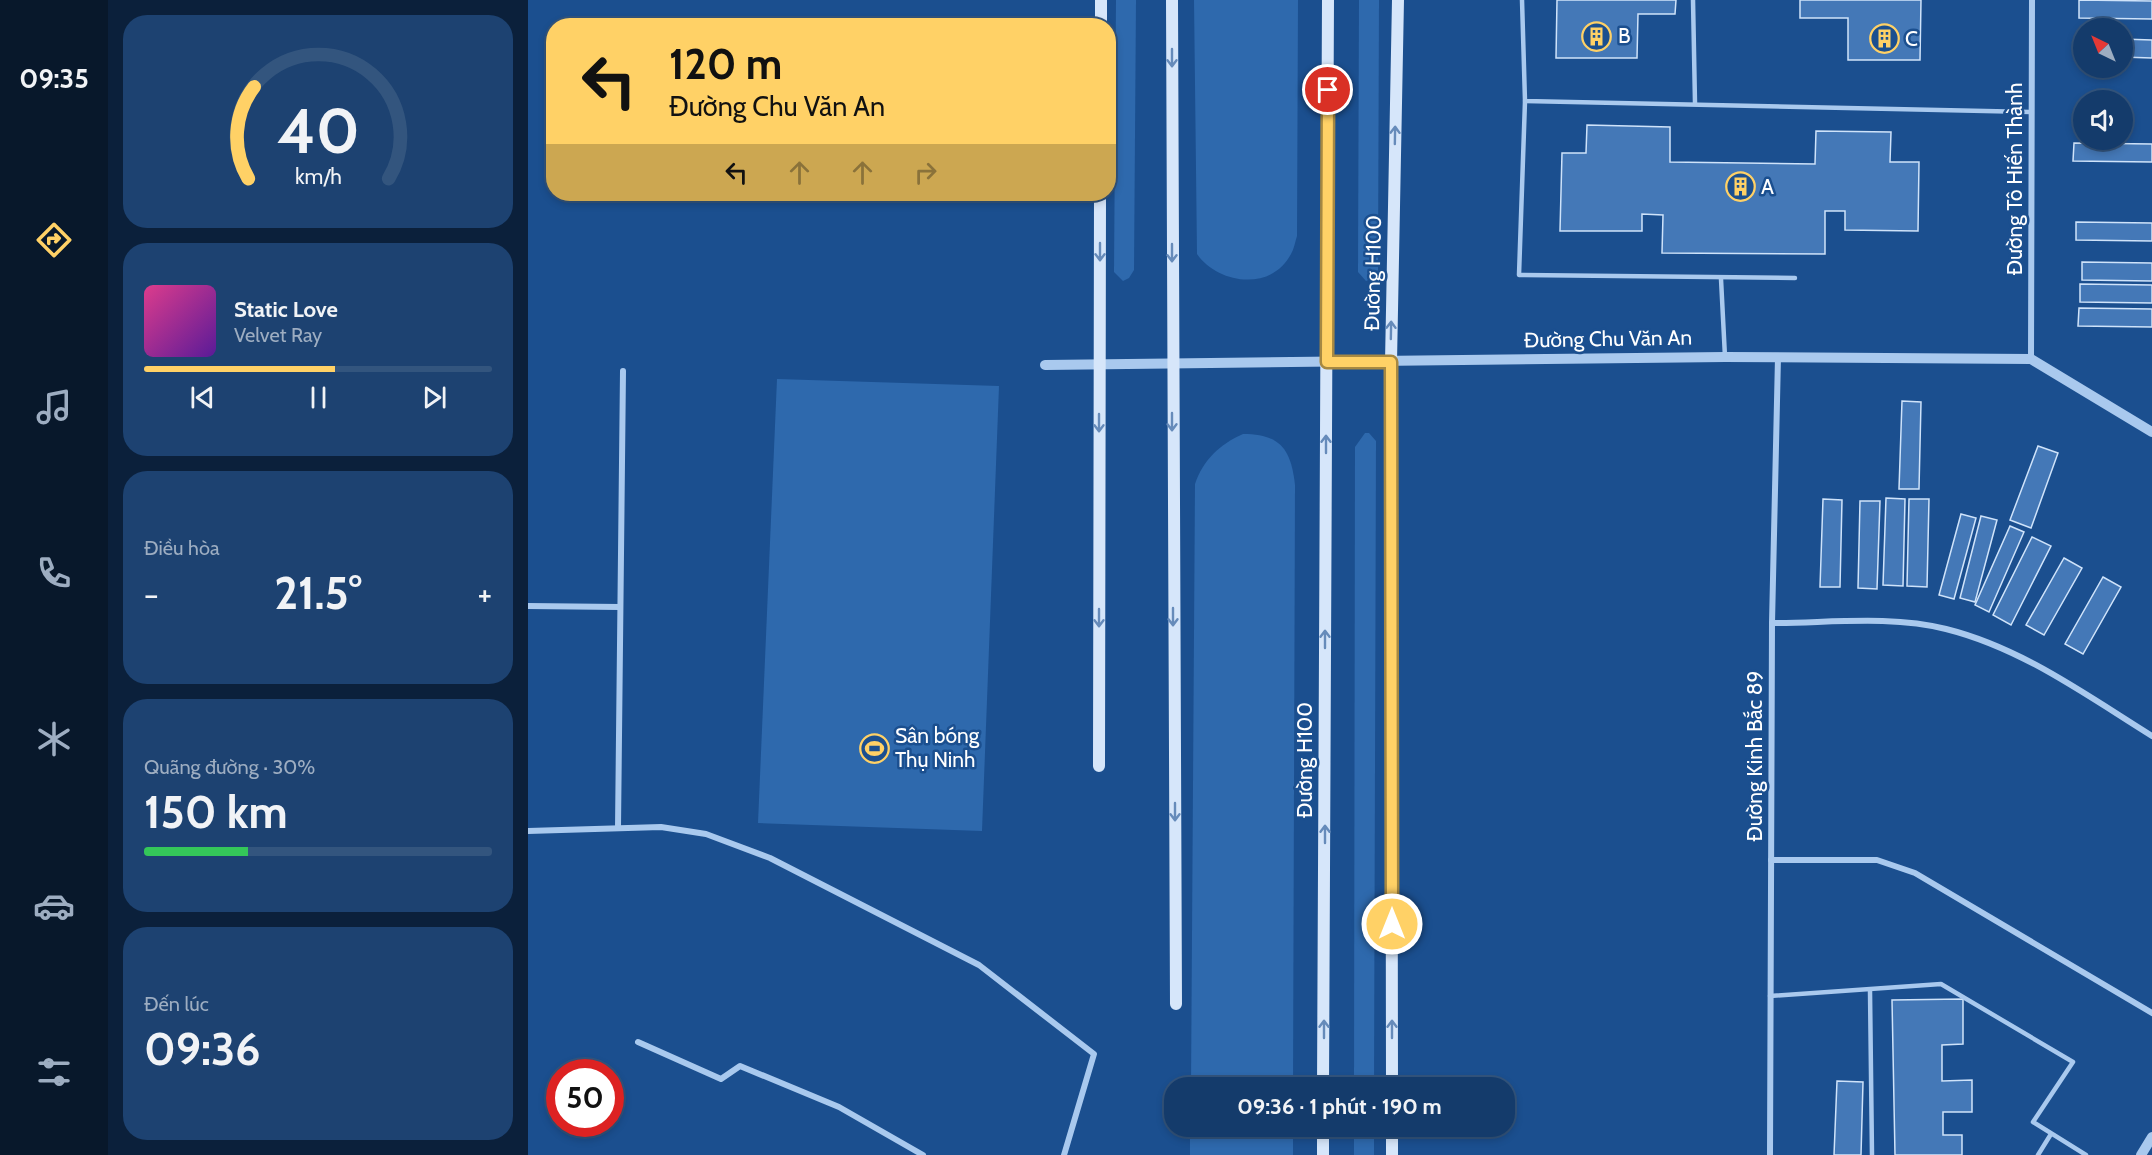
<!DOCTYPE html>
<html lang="vi">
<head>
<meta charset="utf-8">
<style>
	:root { --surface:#143b6b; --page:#1d4271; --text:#f1f3f6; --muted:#9dadc1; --line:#33557e; --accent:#ffd166 }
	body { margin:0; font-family:Cabin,sans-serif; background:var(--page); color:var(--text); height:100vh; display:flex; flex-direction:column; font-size:22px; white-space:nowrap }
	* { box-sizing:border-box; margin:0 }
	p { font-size:20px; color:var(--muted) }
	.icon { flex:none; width:33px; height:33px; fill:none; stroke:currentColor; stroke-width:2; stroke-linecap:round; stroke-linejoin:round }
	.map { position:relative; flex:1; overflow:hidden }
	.sheet { display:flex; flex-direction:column; gap:15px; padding:15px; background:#0b203b; width:420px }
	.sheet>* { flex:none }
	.banner { position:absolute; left:18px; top:18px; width:570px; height:183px; border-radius:24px; box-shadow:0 3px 9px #0003,0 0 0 2px var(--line); background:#ffd166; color:#111; overflow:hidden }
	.needle { width:39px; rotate:317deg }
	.tools { position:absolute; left:1545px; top:18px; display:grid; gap:12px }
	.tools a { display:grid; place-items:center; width:60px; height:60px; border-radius:50%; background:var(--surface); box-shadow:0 3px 9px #0003,0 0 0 2px var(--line); font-size:30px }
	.speed { position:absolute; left:18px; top:1059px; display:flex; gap:12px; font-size:30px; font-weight:700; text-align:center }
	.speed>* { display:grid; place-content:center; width:78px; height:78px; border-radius:50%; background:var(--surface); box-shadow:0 3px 9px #0003,0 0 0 2px var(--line); line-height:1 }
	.speed .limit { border:9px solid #d22; background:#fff; color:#111 }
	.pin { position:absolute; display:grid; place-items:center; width:51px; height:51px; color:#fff; margin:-26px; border:3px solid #fff; border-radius:50%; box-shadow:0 2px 6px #0007 }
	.me { position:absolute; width:66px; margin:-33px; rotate:0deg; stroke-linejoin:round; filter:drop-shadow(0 0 4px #0008) }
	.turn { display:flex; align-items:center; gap:21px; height:126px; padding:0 24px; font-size:27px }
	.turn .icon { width:78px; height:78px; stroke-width:2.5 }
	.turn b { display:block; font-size:42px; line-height:51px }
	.lanes { display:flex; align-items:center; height:57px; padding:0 24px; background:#0003; justify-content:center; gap:30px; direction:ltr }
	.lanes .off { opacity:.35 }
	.big { font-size:45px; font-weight:700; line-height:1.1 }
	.sheet .widget { flex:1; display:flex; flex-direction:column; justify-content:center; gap:9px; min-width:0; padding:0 21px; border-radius:24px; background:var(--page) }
	.sheet .dial { align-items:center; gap:0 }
	.dial svg { height:156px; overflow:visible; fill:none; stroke:var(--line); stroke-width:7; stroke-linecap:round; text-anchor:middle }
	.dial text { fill:var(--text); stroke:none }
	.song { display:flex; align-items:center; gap:18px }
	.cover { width:72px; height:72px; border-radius:9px; background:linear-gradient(135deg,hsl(330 70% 55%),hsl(270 70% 35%)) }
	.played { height:6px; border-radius:3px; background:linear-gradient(90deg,var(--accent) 55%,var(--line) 55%) }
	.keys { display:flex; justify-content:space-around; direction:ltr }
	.heat { display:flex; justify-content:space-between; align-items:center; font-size:33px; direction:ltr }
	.charge { height:9px; border-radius:4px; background:linear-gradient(90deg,#34c759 30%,var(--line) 0) }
	.trip { position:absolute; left:636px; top:1077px; width:351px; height:60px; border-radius:24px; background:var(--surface); box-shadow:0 3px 9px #0003,0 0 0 2px var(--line); font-weight:700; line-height:60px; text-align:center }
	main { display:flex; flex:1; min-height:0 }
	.tabs { display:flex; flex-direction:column; width:108px; justify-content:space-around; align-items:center; background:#08182b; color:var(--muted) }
	.tabs .icon { width:42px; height:42px }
	.tabs .current { color:var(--accent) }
	.tabs b { font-size:27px; color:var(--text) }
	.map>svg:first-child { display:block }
	.green { fill:#2e69ad }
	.building { fill:#4478b7; stroke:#cfe3fa; stroke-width:1.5 }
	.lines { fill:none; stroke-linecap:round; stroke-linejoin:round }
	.service { stroke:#a9c9ee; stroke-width:4.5 }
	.minor { stroke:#a9c9ee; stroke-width:6 }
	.tertiary { stroke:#a9c9ee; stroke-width:10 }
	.secondary { stroke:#d6e6fa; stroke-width:12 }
	.oneway { stroke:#668bba }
	.route-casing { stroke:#a68842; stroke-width:15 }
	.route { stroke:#ffd166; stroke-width:10 }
	.labels { text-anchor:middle; stroke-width:5; stroke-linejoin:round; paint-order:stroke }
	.poi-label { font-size:21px; fill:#fff; stroke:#1b4f8f; text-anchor:start }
	.street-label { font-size:21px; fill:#fff; stroke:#1b4f8f }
</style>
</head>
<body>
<main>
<nav class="tabs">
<b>09:35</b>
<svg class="icon current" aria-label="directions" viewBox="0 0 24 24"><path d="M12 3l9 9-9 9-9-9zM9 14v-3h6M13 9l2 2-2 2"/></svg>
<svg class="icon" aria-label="music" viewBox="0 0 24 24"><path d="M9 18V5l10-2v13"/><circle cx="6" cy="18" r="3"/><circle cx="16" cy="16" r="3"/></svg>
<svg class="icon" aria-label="phone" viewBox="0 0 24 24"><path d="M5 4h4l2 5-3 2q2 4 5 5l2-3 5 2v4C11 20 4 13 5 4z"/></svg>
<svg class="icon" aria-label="climate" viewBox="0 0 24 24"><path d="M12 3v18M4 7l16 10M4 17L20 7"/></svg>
<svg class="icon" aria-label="car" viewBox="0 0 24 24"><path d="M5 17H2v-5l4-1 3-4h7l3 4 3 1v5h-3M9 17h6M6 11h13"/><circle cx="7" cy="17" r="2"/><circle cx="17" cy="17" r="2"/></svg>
<svg class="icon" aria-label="filters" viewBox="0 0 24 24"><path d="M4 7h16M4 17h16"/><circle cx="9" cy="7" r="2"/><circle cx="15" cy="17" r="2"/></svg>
</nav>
<section class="sheet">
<div class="widget dial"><svg viewBox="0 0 100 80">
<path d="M14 69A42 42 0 1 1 86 69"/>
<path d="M14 69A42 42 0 0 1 17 22" stroke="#ffd166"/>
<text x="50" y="56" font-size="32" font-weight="700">40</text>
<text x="50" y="72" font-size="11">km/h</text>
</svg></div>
<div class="widget">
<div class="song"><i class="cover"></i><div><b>Static Love</b><p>Velvet Ray</p></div></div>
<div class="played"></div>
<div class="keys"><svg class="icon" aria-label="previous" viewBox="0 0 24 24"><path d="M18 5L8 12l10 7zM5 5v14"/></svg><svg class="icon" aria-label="pause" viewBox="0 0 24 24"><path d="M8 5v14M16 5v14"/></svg><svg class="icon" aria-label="next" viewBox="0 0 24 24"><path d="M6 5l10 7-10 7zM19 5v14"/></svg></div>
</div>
<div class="widget"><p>Điều hòa</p>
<div class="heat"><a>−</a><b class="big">21.5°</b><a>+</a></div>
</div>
<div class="widget"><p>Quãng đường · 30%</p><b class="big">150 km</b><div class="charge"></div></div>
<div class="widget"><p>Đến lúc</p><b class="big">09:36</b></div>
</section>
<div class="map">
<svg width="1624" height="1155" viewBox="0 0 1624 1155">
	<rect width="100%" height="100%" fill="#1b4f8f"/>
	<g class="green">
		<polygon points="588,0 608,0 606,270 601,278 595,281 586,272"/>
		<path d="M666,0H770L769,236C767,242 766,249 763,254C743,292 690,284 669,254Z"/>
		<polygon points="831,0 851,0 850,270 845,278 838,281 830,272"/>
		<polygon points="249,379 471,386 454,831 230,823"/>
		<polygon points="837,433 841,433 848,441 846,1087 826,1088 827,447"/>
		<path d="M715,434C752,434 763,449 767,485L765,1087H663L667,484C675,460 692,444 715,434Z"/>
		<rect x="662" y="1127" width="103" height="28"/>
		<rect x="826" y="1127" width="20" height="28"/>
	</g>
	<g class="building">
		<polygon points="1029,0 1148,0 1147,14 1110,14 1109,58 1028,58"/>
		<polygon points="1272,0 1393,0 1392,60 1320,60 1320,18 1272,18"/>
		<polygon points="1551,0 1624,1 1624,19 1551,18"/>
		<polygon points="1594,39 1624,40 1624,58 1594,57"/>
		<polygon points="1059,125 1142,127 1142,162 1287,164 1288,131 1363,132 1362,162 1391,162 1390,231 1317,230 1317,211 1297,211 1297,254 1134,253 1135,215 1114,214 1114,231 1032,231 1034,153 1058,153"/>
		<polygon points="1546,143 1624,144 1624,162 1545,161"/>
		<polygon points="1548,222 1624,223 1624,241 1548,240"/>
		<polygon points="1554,262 1624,263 1624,281 1554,280"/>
		<polygon points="1552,284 1624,285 1624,303 1552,302"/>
		<polygon points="1551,308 1624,309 1624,327 1550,326"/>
		<polygon points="1374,401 1393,402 1391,489 1371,489"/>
		<polygon points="1510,446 1530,453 1503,528 1482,520"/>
		<polygon points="1358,498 1377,499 1375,586 1355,585"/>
		<polygon points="1295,499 1314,500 1312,587 1292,587"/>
		<polygon points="1381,499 1401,499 1399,587 1379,586"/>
		<polygon points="1332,501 1352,501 1349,589 1330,588"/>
		<polygon points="1433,514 1448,518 1426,599 1411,595"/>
		<polygon points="1453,516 1469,520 1447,602 1432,598"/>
		<polygon points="1482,526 1496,532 1461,612 1447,605"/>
		<polygon points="1504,537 1523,546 1483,625 1465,615"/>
		<polygon points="1536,558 1554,568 1516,635 1498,625"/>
		<polygon points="1575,577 1593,587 1555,654 1537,644"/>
		<polygon points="1435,999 1435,1044 1414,1045 1414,1081 1444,1080 1444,1112 1415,1112 1415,1135 1434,1135 1434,1155 1367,1155 1364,1000"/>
		<polygon points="1309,1081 1335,1082 1333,1155 1306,1155"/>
	</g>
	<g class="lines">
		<g class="service">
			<polyline points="994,0 997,101 1503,112"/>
			<polyline points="1165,0 1167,103"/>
			<polyline points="997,101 991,275 1267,278"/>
			<polyline points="1193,279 1197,357"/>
			<polyline points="1342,991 1344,1155"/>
			<polyline points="1242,996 1413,984 1545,1062 1505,1122 1558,1155"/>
			<polyline points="1510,1155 1523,1134"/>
		</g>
		<g class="minor">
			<polyline points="1503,359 1504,0"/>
			<polyline points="0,606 92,607"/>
			<path d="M1244,623C1300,623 1363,615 1418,629C1494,648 1558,695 1624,736"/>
			<polyline points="90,828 95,371"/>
			<polyline points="0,831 133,827 178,834 242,858 451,965 566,1054 536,1155"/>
			<polyline points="1243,860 1349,860 1387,873 1624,1013"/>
			<polyline points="110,1042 193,1079 212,1066 311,1107 395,1155"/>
			<polyline points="1242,1155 1244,623 1250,357"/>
		</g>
		<g class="tertiary">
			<polyline points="517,365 1197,357 1503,359 1624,432"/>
			<polyline points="1613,1155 1624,1137"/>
		</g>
		<g class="secondary">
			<polyline points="644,0 648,1004"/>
			<polyline points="573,26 573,0"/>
			<polyline points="571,766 572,194"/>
			<polyline points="795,1088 800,0"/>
			<polyline points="864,1088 863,362 870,0"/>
			<polyline points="864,1126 864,1155"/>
			<polyline points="795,1155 795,1126"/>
		</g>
	</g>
	<defs><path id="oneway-shaft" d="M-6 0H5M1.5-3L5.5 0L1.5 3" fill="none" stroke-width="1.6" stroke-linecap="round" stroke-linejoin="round" transform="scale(1.5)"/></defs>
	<g class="oneway">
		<use href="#oneway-shaft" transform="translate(644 58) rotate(90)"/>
		<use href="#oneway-shaft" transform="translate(867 135) rotate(-89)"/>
		<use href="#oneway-shaft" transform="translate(572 252) rotate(90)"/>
		<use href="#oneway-shaft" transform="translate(644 253) rotate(90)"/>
		<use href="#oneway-shaft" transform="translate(863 330) rotate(-89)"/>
		<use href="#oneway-shaft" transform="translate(644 422) rotate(90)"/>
		<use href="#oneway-shaft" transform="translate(571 423) rotate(90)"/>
		<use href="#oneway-shaft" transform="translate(798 444) rotate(-90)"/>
		<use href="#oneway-shaft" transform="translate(645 617) rotate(90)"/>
		<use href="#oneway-shaft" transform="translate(571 618) rotate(90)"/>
		<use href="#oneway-shaft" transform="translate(797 639) rotate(-90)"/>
		<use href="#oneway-shaft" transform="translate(647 812) rotate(90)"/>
		<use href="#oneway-shaft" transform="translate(797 834) rotate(-90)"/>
		<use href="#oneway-shaft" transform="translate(796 1029) rotate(-90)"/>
		<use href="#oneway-shaft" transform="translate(864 1029) rotate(-90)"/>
	</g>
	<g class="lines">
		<defs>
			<polyline id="route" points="800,90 799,362 863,362 864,924"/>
		</defs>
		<use href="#route" class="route-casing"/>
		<use href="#route" class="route"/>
	</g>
	<defs>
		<symbol id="building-ring" viewBox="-11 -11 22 22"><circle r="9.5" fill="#1b4f8f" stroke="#ffd166" stroke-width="1.5"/><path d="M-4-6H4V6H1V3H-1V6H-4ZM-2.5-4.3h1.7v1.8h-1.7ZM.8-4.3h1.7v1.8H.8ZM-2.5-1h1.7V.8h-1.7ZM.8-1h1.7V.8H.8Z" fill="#ffd166"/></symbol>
		<symbol id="stadium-ring" viewBox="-11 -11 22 22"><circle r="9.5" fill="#1b4f8f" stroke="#ffd166" stroke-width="1.5"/><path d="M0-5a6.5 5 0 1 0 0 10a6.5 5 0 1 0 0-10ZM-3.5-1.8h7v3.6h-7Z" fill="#ffd166"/></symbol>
	</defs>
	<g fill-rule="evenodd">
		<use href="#building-ring" x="1052" y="20" width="33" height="33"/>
		<use href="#building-ring" x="1340" y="22" width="33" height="33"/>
		<use href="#building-ring" x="1196" y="170" width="33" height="33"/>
		<use href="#stadium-ring" x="330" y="732" width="33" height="33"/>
	</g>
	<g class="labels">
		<g class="poi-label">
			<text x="1090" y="43">B</text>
			<text x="1377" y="46">C</text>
			<text x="1233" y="194">A</text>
			<text x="367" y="743">Sân bóng<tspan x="367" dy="24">Thụ Ninh</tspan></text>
		</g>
		<g class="street-label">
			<text transform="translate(1487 179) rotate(-90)" y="7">Đường Tô Hiến Thành</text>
			<text transform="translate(845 273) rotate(-89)" y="7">Đường H100</text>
			<text transform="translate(1080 339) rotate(-1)" y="7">Đường Chu Văn An</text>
			<text transform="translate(1227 756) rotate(-90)" y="7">Đường Kinh Bắc 89</text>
			<text transform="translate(777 760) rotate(-90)" y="7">Đường H100</text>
		</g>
	</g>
</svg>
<div class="tools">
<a><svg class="needle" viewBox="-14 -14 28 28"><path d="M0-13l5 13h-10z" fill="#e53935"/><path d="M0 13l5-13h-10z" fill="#9dadc1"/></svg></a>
<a><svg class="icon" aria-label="sound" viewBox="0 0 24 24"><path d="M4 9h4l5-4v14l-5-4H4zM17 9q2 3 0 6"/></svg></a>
</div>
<div class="speed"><div class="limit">50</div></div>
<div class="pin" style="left:800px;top:90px;background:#d93025"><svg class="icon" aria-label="arrive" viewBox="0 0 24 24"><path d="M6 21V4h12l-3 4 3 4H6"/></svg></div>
<svg class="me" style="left:864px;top:924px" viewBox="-20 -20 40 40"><circle r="17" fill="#ffd166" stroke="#fff" stroke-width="3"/><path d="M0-11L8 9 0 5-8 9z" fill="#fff"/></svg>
<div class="trip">09:36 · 1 phút · 190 m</div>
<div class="banner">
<div class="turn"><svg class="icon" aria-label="left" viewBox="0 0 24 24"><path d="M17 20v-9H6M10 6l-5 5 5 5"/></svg><div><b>120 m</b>Đường Chu Văn An</div></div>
<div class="lanes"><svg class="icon" aria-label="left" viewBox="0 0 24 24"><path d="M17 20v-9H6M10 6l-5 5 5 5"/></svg><svg class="icon off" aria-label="ahead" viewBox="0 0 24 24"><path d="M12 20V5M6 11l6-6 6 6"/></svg><svg class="icon off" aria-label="ahead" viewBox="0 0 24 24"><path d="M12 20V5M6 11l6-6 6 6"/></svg><svg class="icon off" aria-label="right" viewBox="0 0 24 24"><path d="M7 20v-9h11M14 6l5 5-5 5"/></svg></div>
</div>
</div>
</main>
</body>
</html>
